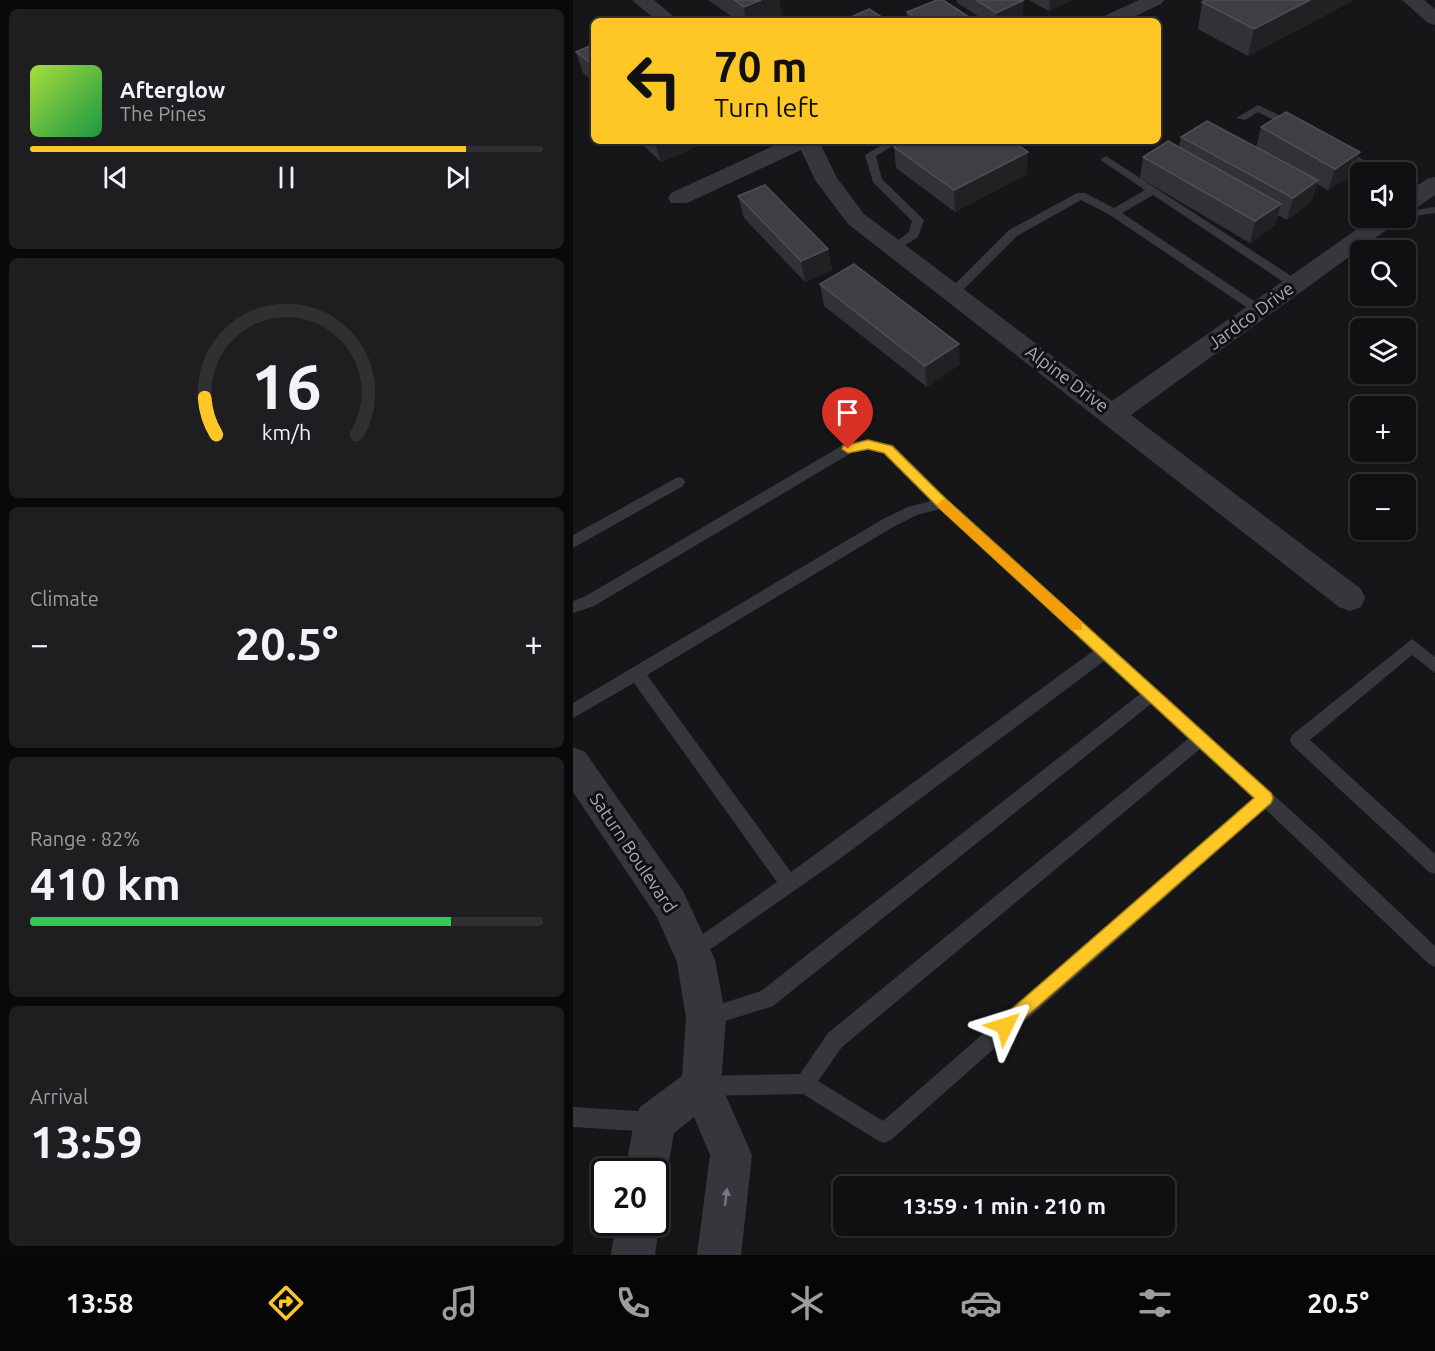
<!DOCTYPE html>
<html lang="en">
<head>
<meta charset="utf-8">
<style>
	:root { --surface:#101012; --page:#1e1e20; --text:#f1f3f6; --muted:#9c9d9f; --line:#303032; --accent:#ffc726 }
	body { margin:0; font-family:Ubuntu,sans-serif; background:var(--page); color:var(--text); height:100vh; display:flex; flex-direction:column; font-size:22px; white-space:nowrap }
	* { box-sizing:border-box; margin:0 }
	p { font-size:20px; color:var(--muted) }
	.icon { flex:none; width:33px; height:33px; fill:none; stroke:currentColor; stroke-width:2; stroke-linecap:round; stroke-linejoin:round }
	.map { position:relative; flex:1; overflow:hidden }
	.details { display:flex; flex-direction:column; gap:9px; padding:9px; background:#09090a; width:573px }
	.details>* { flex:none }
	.banner { position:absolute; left:18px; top:18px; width:570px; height:126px; border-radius:9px; box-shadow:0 2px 4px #0004,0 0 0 2px var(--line); background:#ffc726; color:#111; overflow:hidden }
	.tools { position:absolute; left:777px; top:162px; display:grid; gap:12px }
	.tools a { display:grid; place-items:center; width:66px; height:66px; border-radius:9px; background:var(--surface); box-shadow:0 2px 4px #0004,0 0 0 2px var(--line); font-size:30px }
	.speed { position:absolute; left:18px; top:1158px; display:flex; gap:12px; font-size:30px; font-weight:700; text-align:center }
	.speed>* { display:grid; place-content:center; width:78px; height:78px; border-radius:50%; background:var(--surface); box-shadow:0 2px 4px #0004,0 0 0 2px var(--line); line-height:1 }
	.speed .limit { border:3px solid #111; border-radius:9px; background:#fff; color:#111 }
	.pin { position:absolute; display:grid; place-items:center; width:51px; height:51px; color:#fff; margin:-62px -26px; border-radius:50% 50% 50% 0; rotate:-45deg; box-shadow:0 0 6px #0007 }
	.pin .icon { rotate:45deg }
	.me { position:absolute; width:66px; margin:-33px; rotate:49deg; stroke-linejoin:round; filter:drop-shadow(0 0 4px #0008) }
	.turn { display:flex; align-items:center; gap:21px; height:126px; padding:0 24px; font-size:27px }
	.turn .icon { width:78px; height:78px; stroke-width:2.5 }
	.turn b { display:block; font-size:42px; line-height:51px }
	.big { font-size:45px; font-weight:700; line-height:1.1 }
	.details .tile { flex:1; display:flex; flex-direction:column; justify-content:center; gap:9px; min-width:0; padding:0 21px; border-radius:9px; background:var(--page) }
	.details .dial { align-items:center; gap:0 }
	.dial svg { height:156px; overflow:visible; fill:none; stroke:var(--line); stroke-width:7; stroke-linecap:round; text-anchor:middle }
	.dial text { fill:var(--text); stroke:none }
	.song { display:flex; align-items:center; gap:18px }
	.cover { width:72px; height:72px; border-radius:9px; background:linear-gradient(135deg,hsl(80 70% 55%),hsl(140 70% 35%)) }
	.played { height:6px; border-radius:3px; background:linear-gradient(90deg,var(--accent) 85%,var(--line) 85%) }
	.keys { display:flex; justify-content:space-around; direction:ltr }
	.heat { display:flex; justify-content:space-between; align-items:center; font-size:33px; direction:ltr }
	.charge { height:9px; border-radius:4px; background:linear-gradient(90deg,#34c759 82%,var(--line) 0) }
	.trip { position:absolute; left:260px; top:1176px; width:342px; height:60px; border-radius:9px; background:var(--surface); box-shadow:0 2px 4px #0004,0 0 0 2px var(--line); font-weight:700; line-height:60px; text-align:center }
	.tab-bar { display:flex; height:96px; justify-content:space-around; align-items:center; background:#060607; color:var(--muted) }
	.tab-bar .icon { width:42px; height:42px }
	.tab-bar .on { color:var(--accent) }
	.tab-bar b { font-size:27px; color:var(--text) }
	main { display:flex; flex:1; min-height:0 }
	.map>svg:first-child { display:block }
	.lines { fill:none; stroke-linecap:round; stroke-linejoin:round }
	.service { fill:#36373d; fill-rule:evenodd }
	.minor { fill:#36373d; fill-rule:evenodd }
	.wall { fill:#323136 }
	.shaded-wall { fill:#212124 }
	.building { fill:#3e3e44; stroke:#4e4f56; stroke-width:1.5 }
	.oneway { fill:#747781 }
	.route { fill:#ffc726; stroke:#a68119; stroke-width:1.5 }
	.slow { fill:#f59e0b }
	.labels { text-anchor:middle; stroke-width:6; stroke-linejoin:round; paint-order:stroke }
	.street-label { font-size:18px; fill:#a6abb9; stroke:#111113 }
</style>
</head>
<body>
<main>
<section class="details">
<div class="tile">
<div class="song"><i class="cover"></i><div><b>Afterglow</b><p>The Pines</p></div></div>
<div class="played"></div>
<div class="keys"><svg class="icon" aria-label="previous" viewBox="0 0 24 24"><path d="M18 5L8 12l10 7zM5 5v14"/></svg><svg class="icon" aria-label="pause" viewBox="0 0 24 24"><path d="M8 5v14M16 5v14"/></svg><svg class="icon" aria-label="next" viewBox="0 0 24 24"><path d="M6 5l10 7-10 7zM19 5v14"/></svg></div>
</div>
<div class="tile dial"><svg viewBox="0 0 100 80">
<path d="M14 69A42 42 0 1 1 86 69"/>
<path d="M14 69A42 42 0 0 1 8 50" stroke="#ffc726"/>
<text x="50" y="56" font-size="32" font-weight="700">16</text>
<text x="50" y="72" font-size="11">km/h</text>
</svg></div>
<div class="tile"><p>Climate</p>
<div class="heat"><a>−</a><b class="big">20.5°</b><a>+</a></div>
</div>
<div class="tile"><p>Range · 82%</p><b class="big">410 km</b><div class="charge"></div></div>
<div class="tile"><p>Arrival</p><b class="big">13:59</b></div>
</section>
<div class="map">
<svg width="862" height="1255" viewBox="0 0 862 1255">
	<rect width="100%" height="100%" fill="#161618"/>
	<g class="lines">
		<g class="service">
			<polygon points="685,105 724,124 725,126 716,128 685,112 672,120 663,118"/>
			<polygon points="315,141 328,141 303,156 309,179 351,220 345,237 321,252 315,248 336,232 339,221 300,182 292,155"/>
			<polygon points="764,150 772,150 813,172 801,172 764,154"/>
			<polygon points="533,156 726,281 726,287 718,287 580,195 549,213 690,307 690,313 682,313 537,215 508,200 444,236 384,296 376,296 376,290 436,230 504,193 512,193 541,208 572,190 529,161 528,159"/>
			<polygon points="832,183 852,192 853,194 848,197 832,191"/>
			<polygon points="862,207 862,213 842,216 832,215 832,208 842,210"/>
			<path d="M295,440L320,445L374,499L748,838L862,946V967L856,964L692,809L318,1140L311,1143L304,1140L230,1094L128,1096L121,1093L118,1086L121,1079L128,1076L227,1074L255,1033L615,739L578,704L200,1006L133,1027L126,1025L124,1018L126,1011L188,991L567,694L531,661L268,858L125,958L119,961L113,958L110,952L113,946L204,882L61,683L0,718V703L310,519L335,507L358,501L311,453L295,450L278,453L21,606L0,613V601L11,597L270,445ZM367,509L520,651L218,872L74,675L320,527L344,515ZM627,749L680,798L310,1121L245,1081L269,1047Z"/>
			<polygon points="105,477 110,478 112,482 110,486 0,548 0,535"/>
			<polygon points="839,639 862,657 862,673 839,655 737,740 862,854 862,874 856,872 719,745 717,740 719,735"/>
			<polygon points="0,1107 82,1112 89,1115 92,1122 89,1129 82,1132 0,1127"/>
		</g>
		<g class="minor">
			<polygon points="59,0 81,0 106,21 84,21"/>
			<polygon points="566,0 591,0 588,4 552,21 526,21 529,17"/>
			<polygon points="829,0 851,0 862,9 862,25 855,23"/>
			<polygon points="211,141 246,141 264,178 291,214 539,401 800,218 826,218 823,223 558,415 788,589 792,598 788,607 777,611 766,607 275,224 242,180 228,150 114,203 98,203 95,198 98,193"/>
			<polygon points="862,177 862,195 840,210 832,212 832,194 854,179"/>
			<polygon points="0,747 12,752 110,891 142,960 153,1018 148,1085 179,1155 168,1255 124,1255 137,1155 121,1117 101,1133 94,1172 88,1187 82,1189 82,1172 52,1172 61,1122 67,1107 109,1076 113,1018 104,962 84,917 0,792"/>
			<polygon points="82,1212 87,1222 82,1255 38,1255 43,1222 82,1222"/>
		</g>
	</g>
	<g class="wall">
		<polygon points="135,0 206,0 209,15 193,21 165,21"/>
		<polygon points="384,0 450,0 450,15 437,21 413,21 384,3"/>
		<polygon points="456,0 500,0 476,11"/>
		<polygon points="781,0 675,56 625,29 629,2"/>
		<polygon points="334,12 399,21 334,21"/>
		<polygon points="21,44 21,82 10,73 3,52"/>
		<polygon points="688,127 780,174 755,190 744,184 738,202 714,220 705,215 702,225 677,243 567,178 570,157 606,147 608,137 683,147"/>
		<polygon points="65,141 137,141 88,162"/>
		<polygon points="321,147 454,174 382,212 323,168"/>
		<polygon points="165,196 255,249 259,270 232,282 171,218"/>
		<polygon points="247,284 387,364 354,387 251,306"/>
	</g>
	<g class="shaded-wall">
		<polygon points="188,0 206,0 209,15 193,21 173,21 171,7"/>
		<polygon points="451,0 450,15 437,21 423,21 423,13"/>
		<polygon points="477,0 500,0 476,11"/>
		<polygon points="737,0 781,0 675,56 681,29"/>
		<polygon points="81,141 137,141 88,162"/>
		<polygon points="455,152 454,174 382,212 381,190"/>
		<polygon points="787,152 780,174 755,190 762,169"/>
		<polygon points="745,180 738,202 714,220 720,198"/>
		<polygon points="708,204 702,225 677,243 682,221"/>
		<polygon points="255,249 259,270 232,282 228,261"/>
		<polygon points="386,344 387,364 354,387 352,366"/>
	</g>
	<g class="building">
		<polygon points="161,0 188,0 171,7"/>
		<polygon points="364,0 370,0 399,19 395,21 347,21 334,12"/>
		<polygon points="403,0 451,0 423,13"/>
		<polygon points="633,0 737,0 681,29 629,2"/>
		<polygon points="296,9 315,21 269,21"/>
		<polygon points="21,44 21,66 3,52"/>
		<polygon points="713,112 787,152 762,169 688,127"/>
		<polygon points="634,121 745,180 720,198 608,137"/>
		<polygon points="332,141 439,141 455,152 381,190 321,147"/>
		<polygon points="595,141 708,204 682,221 570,157"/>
		<polygon points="192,185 255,249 228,261 165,196"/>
		<polygon points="281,264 386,344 352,366 247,284"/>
	</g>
	<defs><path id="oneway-solid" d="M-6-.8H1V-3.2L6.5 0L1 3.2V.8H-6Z" transform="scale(1.5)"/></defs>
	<use class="oneway" href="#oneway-solid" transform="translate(153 1197) rotate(-83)"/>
	<polygon class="route" points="295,440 319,446 373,499 698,793 700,798 698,803 432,1035 426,1032 424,1026 426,1020 681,798 364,506 311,453 295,449 275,453 269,449 270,446"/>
	<polygon class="slow" points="371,499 509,622 509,630 499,630 366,508 364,504"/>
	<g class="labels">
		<g class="street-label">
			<text transform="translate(678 316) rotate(-36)" y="6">Jardco Drive</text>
			<text transform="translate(494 379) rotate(37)" y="6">Alpine Drive</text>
			<text transform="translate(60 853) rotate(56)" y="6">Saturn Boulevard</text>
		</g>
	</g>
</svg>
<div class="tools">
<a><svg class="icon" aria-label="sound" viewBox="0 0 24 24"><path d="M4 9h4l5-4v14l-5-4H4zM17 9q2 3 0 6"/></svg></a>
<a><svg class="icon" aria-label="search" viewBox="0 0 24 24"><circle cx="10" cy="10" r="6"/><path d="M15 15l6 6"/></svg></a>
<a><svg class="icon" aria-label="layers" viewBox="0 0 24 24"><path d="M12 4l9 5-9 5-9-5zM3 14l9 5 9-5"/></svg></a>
<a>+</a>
<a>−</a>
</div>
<div class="speed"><div class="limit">20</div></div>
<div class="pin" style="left:275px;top:449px;background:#d93025"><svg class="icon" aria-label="arrive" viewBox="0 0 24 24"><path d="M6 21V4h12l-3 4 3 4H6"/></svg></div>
<svg class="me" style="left:432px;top:1026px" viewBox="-20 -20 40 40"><path d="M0-17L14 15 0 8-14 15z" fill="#ffc726" stroke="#fff" stroke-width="4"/></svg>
<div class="trip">13:59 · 1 min · 210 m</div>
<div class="banner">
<div class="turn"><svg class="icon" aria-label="left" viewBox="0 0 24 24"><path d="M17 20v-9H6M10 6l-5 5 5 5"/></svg><div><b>70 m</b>Turn left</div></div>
</div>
</div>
</main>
<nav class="tab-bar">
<b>13:58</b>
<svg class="icon on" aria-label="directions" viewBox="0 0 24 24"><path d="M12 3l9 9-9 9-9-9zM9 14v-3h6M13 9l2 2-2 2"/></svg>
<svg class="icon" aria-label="music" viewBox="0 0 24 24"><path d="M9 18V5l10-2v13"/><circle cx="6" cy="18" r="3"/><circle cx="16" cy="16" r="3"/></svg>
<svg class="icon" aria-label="phone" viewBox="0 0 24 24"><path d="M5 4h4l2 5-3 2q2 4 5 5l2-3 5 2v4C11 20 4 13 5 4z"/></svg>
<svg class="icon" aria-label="climate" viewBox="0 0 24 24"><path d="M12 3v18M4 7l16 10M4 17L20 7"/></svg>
<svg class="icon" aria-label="car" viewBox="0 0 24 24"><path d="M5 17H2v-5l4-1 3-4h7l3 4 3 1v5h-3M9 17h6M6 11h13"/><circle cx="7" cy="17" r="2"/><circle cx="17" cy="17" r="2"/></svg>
<svg class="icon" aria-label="filters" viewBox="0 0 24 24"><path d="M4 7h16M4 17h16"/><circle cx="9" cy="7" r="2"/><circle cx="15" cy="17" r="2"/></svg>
<b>20.5°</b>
</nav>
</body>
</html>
